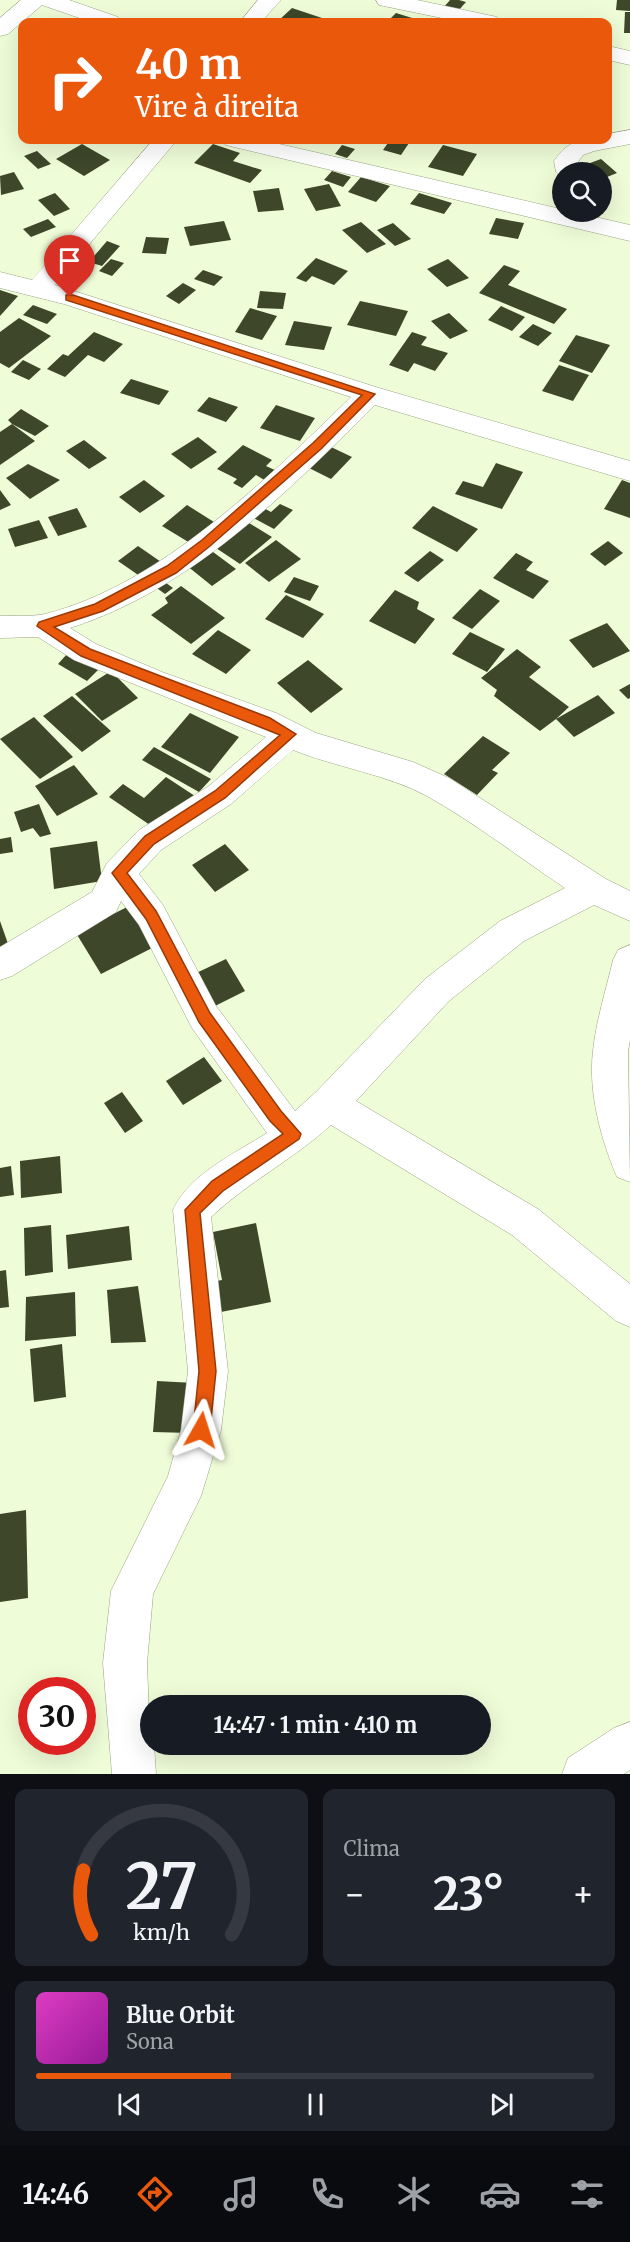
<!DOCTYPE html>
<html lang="pt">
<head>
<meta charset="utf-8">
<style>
	:root { --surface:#171b24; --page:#20242c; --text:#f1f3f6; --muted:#9ea1a6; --line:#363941; --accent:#ea580c }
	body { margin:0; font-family:Merriweather,serif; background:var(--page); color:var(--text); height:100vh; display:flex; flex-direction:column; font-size:22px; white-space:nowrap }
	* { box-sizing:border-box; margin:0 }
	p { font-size:20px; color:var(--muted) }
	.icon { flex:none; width:33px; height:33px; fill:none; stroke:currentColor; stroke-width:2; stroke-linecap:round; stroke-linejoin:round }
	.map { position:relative; height:1774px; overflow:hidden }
	.details { display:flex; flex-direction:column; gap:15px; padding:15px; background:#0d0f14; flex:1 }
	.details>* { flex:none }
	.hud { position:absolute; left:18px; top:18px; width:594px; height:126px; border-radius:12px; box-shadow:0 6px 24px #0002; background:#ea580c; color:#fff; overflow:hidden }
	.fabs { position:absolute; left:552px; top:162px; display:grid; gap:12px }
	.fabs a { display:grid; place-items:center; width:60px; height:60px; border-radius:50%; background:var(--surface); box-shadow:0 6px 24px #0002; font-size:30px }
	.speed { position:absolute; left:18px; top:1677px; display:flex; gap:12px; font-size:30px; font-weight:700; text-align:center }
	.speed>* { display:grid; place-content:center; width:78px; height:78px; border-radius:50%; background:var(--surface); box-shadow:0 6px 24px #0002; line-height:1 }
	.speed .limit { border:9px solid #d22; background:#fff; color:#111 }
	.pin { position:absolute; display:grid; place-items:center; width:51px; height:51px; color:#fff; margin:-62px -26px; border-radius:50% 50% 50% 0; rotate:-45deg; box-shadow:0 0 6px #0007 }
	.pin .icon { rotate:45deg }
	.me { position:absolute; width:66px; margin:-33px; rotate:6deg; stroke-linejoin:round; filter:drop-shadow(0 0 4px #0008) }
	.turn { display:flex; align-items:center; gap:21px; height:126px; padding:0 18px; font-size:27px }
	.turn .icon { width:78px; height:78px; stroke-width:2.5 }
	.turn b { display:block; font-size:42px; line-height:51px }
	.big { font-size:45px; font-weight:700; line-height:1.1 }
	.details .widget { flex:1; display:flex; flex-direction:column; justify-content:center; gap:9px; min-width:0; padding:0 21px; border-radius:12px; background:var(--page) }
	.details .dial { align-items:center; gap:0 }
	.dial svg { height:156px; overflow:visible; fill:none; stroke:var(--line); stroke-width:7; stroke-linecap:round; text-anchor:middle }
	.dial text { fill:var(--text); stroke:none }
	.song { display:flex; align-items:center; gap:18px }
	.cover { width:72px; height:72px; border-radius:9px; background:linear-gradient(135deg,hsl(310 70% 55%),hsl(300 70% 35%)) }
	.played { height:6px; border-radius:3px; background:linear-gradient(90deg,var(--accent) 35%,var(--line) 35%) }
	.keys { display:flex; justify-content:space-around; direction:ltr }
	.heat { display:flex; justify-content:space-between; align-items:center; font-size:33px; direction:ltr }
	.details .tiles { flex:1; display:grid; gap:15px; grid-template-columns:1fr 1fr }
	.widget:last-child { grid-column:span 2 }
	.trip { position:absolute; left:140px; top:1695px; width:351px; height:60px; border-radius:30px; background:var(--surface); box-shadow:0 6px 24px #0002; font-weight:700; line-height:60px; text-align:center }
	.tab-bar { display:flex; height:96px; justify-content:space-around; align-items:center; background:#090b0e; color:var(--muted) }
	.tab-bar .icon { width:42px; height:42px }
	.tab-bar .current { color:var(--accent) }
	.tab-bar b { font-size:27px; color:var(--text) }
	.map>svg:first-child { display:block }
	.building { fill:#3e472a }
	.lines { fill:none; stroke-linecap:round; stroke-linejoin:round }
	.minor-casing { stroke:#98a483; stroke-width:1 }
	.minor { fill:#fff; fill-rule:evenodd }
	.route { fill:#ea580c; stroke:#983908; stroke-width:1.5 }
</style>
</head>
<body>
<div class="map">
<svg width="630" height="1774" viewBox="0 0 630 1774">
	<rect width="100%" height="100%" fill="#effcd8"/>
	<g class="building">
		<polygon points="450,0 459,0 466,2 458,11 444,7"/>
		<polygon points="617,0 630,0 630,11 616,10"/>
		<polygon points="292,8 328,20 326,22 277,22"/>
		<polygon points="625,12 630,12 630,33 624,33"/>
		<polygon points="396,13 425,22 387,22"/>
		<polygon points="390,140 411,140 401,155 383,150"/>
		<polygon points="82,144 110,160 84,176 56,159"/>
		<polygon points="213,144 240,153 233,161 262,170 250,183 194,163"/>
		<polygon points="342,145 355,149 347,158 335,154"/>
		<polygon points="443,145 477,154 463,176 428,167"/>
		<polygon points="37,151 51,164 38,169 24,156"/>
		<polygon points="601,159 617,173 602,179 602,172 586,172 579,167"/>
		<polygon points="332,171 351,177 343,187 324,180"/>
		<polygon points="14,172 24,189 1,195 0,176"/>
		<polygon points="361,177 390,186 376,202 348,192"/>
		<polygon points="329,184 341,206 316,211 304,189"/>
		<polygon points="279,188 284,210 258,212 253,191"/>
		<polygon points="55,193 70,209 54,216 38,200"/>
		<polygon points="419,193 452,203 444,214 410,204"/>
		<polygon points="496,218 524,223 518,239 489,234"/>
		<polygon points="48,219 56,227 31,237 23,229"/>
		<polygon points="224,221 231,240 190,246 184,227"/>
		<polygon points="361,222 386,244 367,253 342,230"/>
		<polygon points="393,223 411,239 395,246 377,230"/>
		<polygon points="146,237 169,238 166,254 142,253"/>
		<polygon points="107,241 120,246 102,266 89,262"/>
		<polygon points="316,258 348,271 334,285 312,276 306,282 296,278"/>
		<polygon points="111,259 124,263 112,276 99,271"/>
		<polygon points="448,259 469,278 447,287 427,269"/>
		<polygon points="504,265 520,271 508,285 567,309 554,324 479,293"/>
		<polygon points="203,270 223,277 214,286 194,279"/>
		<polygon points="183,283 196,290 179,304 166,296"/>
		<polygon points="0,290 18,296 0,316"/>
		<polygon points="260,291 286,293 283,309 257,308"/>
		<polygon points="360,301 408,311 396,336 347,325"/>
		<polygon points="33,305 57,314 47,324 23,315"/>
		<polygon points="501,306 525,317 512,331 488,320"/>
		<polygon points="250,308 277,316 262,340 235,332"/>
		<polygon points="449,313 468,331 450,339 431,321"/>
		<polygon points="19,318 51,336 9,368 0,363 0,332"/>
		<polygon points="294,321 332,327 324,350 285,345"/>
		<polygon points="533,324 552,333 538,346 519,337"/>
		<polygon points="94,332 123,344 104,362 88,355 65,377 47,369 63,354 68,356"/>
		<polygon points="412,332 427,337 421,345 448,353 435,371 414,363 408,372 389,365"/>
		<polygon points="576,335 610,345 592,373 559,361"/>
		<polygon points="23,360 41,369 29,380 11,372"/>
		<polygon points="559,365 589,375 573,401 542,391"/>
		<polygon points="131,379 169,391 159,405 120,393"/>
		<polygon points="209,397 238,407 226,422 197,411"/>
		<polygon points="276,405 315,418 300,441 260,428"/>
		<polygon points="21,409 49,426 35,436 12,424 8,420"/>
		<polygon points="12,424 35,441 0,465 0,432"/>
		<polygon points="198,437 217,452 191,469 171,454"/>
		<polygon points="84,440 107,458 89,469 66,451"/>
		<polygon points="243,445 272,460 266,466 277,471 266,481 256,475 242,488 233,483 237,479 217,469"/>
		<polygon points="331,447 352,457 331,479 309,468"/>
		<polygon points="496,463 523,472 502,509 455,494 463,481 483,487"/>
		<polygon points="28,464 60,480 30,499 6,478"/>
		<polygon points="144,480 165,496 140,513 119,497"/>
		<polygon points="622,480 630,483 630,518 604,509"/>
		<polygon points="0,490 11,505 0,510"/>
		<polygon points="280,504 293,510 274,529 250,516 260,506 271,512"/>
		<polygon points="187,505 214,522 190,543 162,526"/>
		<polygon points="433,506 478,529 457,552 412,528"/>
		<polygon points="77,508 87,527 58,536 48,517"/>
		<polygon points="39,520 48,538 15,547 8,529"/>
		<polygon points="244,520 272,537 240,564 213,546"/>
		<polygon points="276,540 301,559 269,582 245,563"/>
		<polygon points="608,541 623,553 605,566 590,554"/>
		<polygon points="138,546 164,564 144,579 118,561"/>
		<polygon points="209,549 236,569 212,586 186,565"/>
		<polygon points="430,551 444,560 418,582 404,573"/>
		<polygon points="516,553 533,562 526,570 549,581 533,599 493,578"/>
		<polygon points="294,577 319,586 310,601 284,592"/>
		<polygon points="162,580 173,588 165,594 154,586"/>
		<polygon points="181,586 225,618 191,644 151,615 168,603 165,598"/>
		<polygon points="480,589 500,601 472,629 452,618"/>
		<polygon points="395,590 419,602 417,609 435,619 415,644 369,621"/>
		<polygon points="286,595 324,614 303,638 265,619"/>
		<polygon points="607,623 630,651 593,668 569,640"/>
		<polygon points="218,630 251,650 226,674 192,654"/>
		<polygon points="470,632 505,649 487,672 452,654"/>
		<polygon points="517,649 541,667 529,677 569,707 556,719 598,695 615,713 574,737 556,719 540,731 494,696 497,690 481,678"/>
		<polygon points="68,653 98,670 87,681 58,664"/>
		<polygon points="308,660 343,689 311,713 277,683"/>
		<polygon points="111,671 138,698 102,721 75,694"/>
		<polygon points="630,684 630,698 628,699 619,690"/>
		<polygon points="72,696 111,731 82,752 43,716"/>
		<polygon points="190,713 239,737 210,773 161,747"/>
		<polygon points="34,717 73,757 40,779 0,739"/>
		<polygon points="483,736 510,753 492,770 498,773 477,795 444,774"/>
		<polygon points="154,747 211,779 199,792 142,760"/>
		<polygon points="74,765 98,794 57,816 35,786"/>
		<polygon points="166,777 198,798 163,834 109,797 123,784 144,798"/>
		<polygon points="39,804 51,834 40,837 33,828 21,832 14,812"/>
		<polygon points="11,837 13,852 0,854 0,839"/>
		<polygon points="97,841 102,881 54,889 50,848"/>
		<polygon points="225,844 249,870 215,892 192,865"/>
		<polygon points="131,905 158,945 101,974 76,933"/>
		<polygon points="0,921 12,955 0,959"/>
		<polygon points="226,959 245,991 211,1008 192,975"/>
		<polygon points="204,1057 222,1081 183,1105 166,1081"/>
		<polygon points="122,1092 143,1121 125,1133 104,1103"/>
		<polygon points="60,1156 62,1193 21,1198 20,1161"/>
		<polygon points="11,1166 14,1195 0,1197 0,1168"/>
		<polygon points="256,1223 271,1302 211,1314 206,1283 222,1280 213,1232"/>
		<polygon points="51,1225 53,1272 25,1276 24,1228"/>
		<polygon points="129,1226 132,1260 68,1269 66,1235"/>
		<polygon points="6,1270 9,1307 0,1308 0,1271"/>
		<polygon points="138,1286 146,1342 111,1343 107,1290"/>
		<polygon points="75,1292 76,1336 25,1341 26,1297"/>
		<polygon points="62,1344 66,1397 34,1402 30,1349"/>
		<polygon points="157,1381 194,1383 190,1433 153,1432"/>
		<polygon points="26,1510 28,1598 0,1602 0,1514"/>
	</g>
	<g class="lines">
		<defs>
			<g id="minor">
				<polygon points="21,0 69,0 118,17 121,22 91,22 42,5 8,34 0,36 0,18"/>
				<polygon points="258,0 281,0 261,22 240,22"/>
				<polygon points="376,0 417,0 497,17 500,22 461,22 379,5"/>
				<polygon points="608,46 630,51 630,65 608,60"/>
				<path d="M630,130V144L594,151L583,155L578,162L579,172H562V178L556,172L554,161C570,138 581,140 608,140V134Z"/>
				<path d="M153,140H177L55,285L379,388L630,461V481L375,405C286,493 192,589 70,628L96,644L162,672L276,713L316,733L413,762L449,778L606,879L630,891V921L594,905L524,941L449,1001L356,1101L538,1209L630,1284V1327L616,1321L512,1235L331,1125C294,1159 248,1182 211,1217L228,1371L221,1430L201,1496L153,1594L147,1663L150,1744H154L156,1774H112L103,1663L111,1591L168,1476L181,1430L188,1371L173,1210C189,1174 236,1153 267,1133L192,1028L139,925L121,901L116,912L12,976L0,980V947L92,892L107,863L139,830L209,786L266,737L74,660L38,637L0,638V616C14,615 32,617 45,614C160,585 268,478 351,397L64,304L0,288V272L32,280ZM293,750C335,767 389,775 427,796C475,823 520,858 565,888L500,921L425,979L316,1092L295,1111L216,1006L163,905L139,874L161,850L231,804Z"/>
				<polygon points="222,140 262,140 630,225 630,241 234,147 226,145"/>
				<path d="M630,945V1040L628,1051L630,1182L617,1177C601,1140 588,1092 593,1051C596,1021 606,990 613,960L618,950Z"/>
				<polygon points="630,1722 630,1770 624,1774 562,1774 568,1758 614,1728"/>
			</g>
		</defs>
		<use href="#minor" class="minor-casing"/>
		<use href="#minor" class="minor"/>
	</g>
	<polygon class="route" points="66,295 73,295 375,394 321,449 210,546 176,573 103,611 54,627 90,649 270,718 296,734 225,798 154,844 127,873 156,911 210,1013 281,1111 301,1134 299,1139 223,1191 200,1213 216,1371 210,1430 207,1436 201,1438 195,1436 193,1430 199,1371 185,1210 212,1181 283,1134 270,1121 199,1022 146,919 112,873 145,836 215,791 280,735 81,656 37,626 39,622 95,604 167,566 202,540 313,443 362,395 66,300"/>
</svg>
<div class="fabs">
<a><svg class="icon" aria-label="search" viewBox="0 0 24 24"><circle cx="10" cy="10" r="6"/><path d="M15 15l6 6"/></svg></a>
</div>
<div class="speed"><div class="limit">30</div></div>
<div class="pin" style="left:70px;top:297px;background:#d93025"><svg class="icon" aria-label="arrive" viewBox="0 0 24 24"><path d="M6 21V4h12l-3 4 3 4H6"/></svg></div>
<svg class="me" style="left:201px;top:1430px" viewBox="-20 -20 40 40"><path d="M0-17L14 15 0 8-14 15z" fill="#ea580c" stroke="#fff" stroke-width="4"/></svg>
<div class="trip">14:47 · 1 min · 410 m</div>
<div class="hud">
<div class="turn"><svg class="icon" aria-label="right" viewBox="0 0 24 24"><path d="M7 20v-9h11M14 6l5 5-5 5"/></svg><div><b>40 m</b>Vire à direita</div></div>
</div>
</div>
<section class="details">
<div class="tiles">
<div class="widget dial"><svg viewBox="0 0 100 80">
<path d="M14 69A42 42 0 1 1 86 69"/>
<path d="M14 69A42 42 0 0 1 10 36" stroke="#ea580c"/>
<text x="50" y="56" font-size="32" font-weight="700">27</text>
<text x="50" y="72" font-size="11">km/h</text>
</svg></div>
<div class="widget"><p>Clima</p>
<div class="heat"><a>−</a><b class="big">23°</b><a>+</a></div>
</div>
<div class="widget">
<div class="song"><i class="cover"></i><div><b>Blue Orbit</b><p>Sona</p></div></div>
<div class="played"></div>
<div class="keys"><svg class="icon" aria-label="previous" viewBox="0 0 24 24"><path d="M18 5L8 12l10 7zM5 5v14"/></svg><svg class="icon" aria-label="pause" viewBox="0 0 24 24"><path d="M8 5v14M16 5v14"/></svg><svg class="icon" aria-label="next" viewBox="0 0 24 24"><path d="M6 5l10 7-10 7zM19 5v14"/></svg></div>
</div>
</div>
</section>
<nav class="tab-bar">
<b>14:46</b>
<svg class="icon current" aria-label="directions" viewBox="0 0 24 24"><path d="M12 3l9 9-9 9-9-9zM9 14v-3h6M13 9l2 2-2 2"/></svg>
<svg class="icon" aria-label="music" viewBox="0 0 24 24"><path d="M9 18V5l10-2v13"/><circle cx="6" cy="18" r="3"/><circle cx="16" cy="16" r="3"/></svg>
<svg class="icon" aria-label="phone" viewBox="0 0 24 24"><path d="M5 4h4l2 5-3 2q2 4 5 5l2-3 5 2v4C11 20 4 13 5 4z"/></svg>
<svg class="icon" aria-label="climate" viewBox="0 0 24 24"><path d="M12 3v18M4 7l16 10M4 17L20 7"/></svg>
<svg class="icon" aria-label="car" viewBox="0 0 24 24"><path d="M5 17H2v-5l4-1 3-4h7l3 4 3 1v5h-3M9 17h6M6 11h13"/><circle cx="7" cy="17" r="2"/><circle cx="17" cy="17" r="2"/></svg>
<svg class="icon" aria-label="filters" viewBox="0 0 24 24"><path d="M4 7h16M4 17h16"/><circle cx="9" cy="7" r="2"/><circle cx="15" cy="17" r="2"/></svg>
</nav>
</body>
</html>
